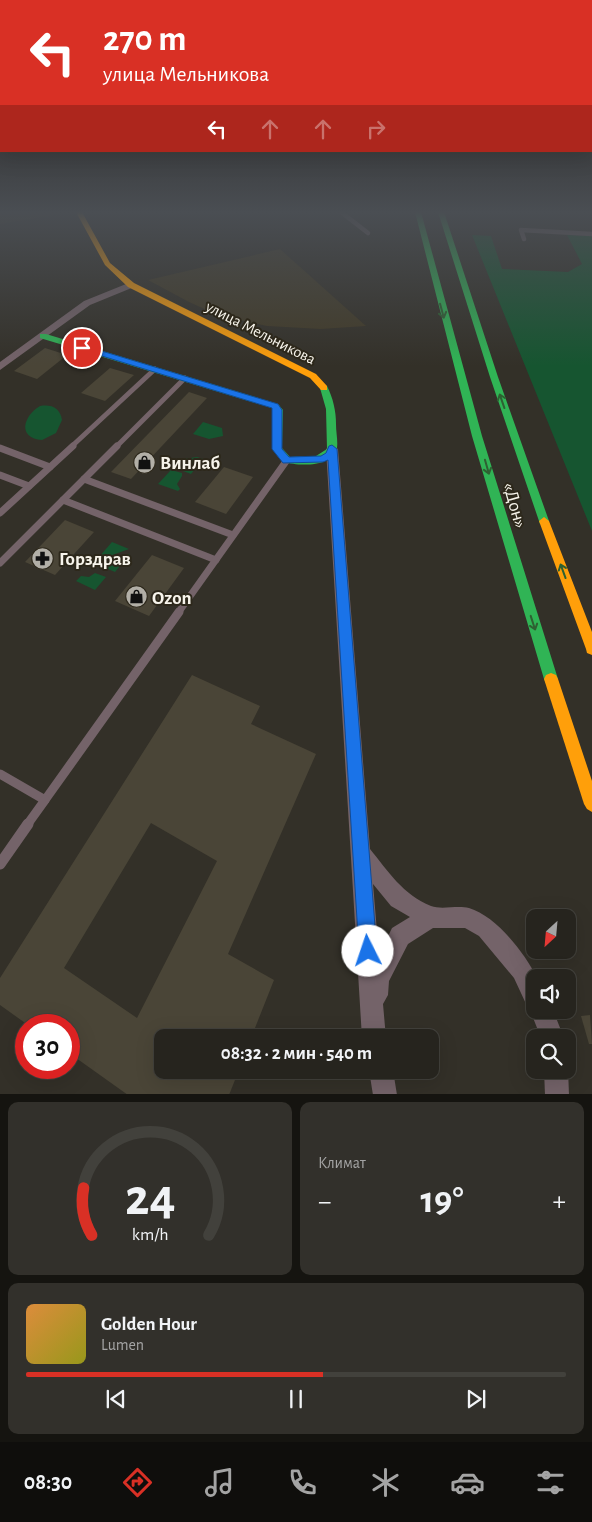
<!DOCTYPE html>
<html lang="ru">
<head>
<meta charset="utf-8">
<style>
	:root { --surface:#26241e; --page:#32302b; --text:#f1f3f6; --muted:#a4a4a4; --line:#42413c; --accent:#d93025 }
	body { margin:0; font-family:"Alegreya Sans",sans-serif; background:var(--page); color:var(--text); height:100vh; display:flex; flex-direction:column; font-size:19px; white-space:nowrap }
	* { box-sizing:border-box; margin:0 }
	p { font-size:16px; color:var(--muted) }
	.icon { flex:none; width:28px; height:28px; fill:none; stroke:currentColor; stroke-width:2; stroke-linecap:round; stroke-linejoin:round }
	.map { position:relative; height:1094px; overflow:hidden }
	.side { display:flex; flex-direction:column; gap:8px; padding:8px; background:#151410; flex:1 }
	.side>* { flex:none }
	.banner { position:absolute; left:0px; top:0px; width:592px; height:152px; box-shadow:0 5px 20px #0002,0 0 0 1px var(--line); background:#d93025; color:#fff; overflow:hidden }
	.needle { width:32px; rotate:206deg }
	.buttons { position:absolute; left:526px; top:909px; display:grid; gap:10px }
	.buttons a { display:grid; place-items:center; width:50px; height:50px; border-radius:10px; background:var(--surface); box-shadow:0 5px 20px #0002,0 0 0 1px var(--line); font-size:25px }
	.speed { position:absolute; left:15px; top:1014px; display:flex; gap:10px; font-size:25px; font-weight:700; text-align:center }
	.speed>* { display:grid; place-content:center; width:65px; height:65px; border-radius:50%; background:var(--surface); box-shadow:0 5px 20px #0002,0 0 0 1px var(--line); line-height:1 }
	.speed .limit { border:8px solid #d22; background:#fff; color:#111 }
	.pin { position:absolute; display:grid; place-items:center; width:42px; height:42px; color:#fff; margin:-21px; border:2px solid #fff; border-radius:50%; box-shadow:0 1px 5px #0007 }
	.me { position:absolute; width:55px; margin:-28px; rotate:356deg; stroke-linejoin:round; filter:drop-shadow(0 0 4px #0008) }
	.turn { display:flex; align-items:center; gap:18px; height:105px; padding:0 20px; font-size:22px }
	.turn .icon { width:65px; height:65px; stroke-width:2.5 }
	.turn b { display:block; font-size:35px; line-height:42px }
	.lanes { display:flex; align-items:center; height:48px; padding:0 20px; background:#0003; justify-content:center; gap:25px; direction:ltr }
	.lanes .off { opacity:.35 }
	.big { font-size:38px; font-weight:700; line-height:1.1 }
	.side .tile { flex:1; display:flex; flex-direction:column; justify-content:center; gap:8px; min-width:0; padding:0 18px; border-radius:10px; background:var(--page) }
	.side .dial { align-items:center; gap:0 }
	.dial svg { height:130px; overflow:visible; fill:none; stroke:var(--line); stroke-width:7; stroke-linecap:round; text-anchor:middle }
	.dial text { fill:var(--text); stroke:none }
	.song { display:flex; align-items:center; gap:15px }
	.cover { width:60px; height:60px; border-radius:8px; background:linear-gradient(135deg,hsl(30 70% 55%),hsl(60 70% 35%)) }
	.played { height:5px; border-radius:2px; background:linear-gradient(90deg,var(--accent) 55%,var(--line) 55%) }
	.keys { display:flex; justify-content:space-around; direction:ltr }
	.heat { display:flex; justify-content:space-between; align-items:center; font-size:28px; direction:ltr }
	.side .tiles { flex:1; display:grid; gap:8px; grid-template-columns:1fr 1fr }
	.tile:last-child { grid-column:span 2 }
	.trip { position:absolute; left:154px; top:1029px; width:285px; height:50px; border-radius:10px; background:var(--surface); box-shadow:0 5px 20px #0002,0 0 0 1px var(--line); font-weight:700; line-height:50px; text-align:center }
	.tab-bar { display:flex; height:80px; justify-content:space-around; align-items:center; background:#0f0e0c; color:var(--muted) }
	.tab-bar .icon { width:35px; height:35px }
	.tab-bar .selected { color:var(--accent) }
	.tab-bar b { font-size:22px; color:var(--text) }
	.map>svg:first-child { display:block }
	.built { fill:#413a27 }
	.green { fill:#165530 }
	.building { fill:#4a4537; fill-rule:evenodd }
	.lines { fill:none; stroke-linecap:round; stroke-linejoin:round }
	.lane-far4 { stroke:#746369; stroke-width:4.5 }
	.lane-far3 { stroke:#746369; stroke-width:5 }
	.lane-far2 { stroke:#746369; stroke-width:7 }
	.lane-far1 { stroke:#746369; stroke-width:9 }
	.lane { stroke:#746369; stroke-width:11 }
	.street { fill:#746369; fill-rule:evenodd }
	.fast { fill:#30b455; fill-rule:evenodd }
	.slow { fill:#ff9f0a; fill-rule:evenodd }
	.oneway { stroke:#2e6032 }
	.route { fill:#1a73e8; stroke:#114b97 }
	.labels { text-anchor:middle; stroke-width:4; stroke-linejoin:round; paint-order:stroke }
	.far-street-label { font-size:16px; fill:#f7f4eb; stroke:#2d281b }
	.poi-label { font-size:19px; font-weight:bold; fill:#f7f4eb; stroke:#2d281b; text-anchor:start }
	.street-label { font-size:19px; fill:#f7f4eb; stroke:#2d281b }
</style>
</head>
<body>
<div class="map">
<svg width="592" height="1095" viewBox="0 0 592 1095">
	<rect width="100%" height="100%" fill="#333028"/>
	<g class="built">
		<polygon points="0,212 53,212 54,215 0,224"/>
		<polygon points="280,249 366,326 321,329 267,326 220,316 189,302 148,280"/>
	</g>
	<g class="green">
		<polygon points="472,235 491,236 502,269 568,272 582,264 567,235 592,236 592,531"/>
		<path d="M40,406C52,404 60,408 62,420L56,433L42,440C17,438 23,416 40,406Z"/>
		<polygon points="203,422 222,428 223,436 209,439 193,434"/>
		<polygon points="197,457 203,459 191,474 183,471 178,465 183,459"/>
		<polygon points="171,470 182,473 182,476 177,484 180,489 178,491 158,484"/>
		<polygon points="112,542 129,549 104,558 99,557"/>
		<polygon points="125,554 130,554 115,572 101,566 104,561"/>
		<polygon points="95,573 106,577 95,590 76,581 81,576 89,577"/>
	</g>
	<g class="building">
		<polygon points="45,348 67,355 37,379 14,371"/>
		<polygon points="110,368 134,375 105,401 81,393"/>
		<polygon points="189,392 207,398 131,479 111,472"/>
		<polygon points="224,467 253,477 226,514 195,502"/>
		<polygon points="65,520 94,532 55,575 25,562"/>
		<polygon points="152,555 184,568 149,616 115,601"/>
		<path d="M192,675L260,706L251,724L316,754L228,954L274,980L251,1038H162V1070H239L229,1095H128L69,1053V1025H28L0,1005V978ZM151,823L217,861L137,1018L64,968Z"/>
		<polygon points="590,1015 592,1044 589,1044 581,1016"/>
	</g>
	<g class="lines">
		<g class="lane-far4">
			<polyline points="341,212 368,233"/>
			<polyline points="524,239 521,230 592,234"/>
		</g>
		<g class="lane-far3">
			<polyline points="71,447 155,369"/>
			<polyline points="116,447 185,378"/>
		</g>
		<g class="lane-far2">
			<polyline points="0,448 50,467"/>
			<polyline points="0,475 29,486"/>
			<polyline points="84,479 233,535"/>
			<polyline points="63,500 216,560"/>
			<polyline points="0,513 73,446"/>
			<polyline points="0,563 117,446"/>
			<polyline points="178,613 287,460"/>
		</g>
		<g class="lane-far1">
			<polyline points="0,774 45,800 179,612"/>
			<polyline points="27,825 45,800"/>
		</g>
		<polyline class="lane" points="0,864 28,824"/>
		<g class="street">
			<polygon points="131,282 134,283 134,287 90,305 0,370 0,362 84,301"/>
			<path d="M332,445L338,449L370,849C388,871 403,895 431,906C442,910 457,905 469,908C496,916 525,953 537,978H535V1010H553L564,1038H541L530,1010L531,1007L527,1006L514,978L479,936L465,928H433L408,944L389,981L388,995L383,1004L386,1038H362L326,449ZM373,884L391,906L410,917L392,928L379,955Z"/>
			<polygon points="568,1069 569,1095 545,1095 544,1070"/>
			<polygon points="369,1070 393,1070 397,1095 373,1095"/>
		</g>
		<g class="fast">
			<polygon points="415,212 421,212 482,436 558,679 556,683 551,685 546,683 544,679 472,436"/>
			<polygon points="438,212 444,212 498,377 549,521 548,524 540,524 539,521 490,377"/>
			<path d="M40,334H46L278,404L283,410L282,448L290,457L316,456L327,449L326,409L320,388L324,385L327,386C333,398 336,411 336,424C336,432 338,441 337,448C333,468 298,466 284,462L272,449L273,410L272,408L40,338Z"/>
		</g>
		<g class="slow">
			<polygon points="76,212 82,212 110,263 134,283 316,374 327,386 327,390 321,390 310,378 128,287 105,265"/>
			<polygon points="544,517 549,521 592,632 592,655 587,653 586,649 539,521"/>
			<polygon points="551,673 556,675 558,679 592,781 592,812 587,809 584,804 544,679 546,675"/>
		</g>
	</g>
	<defs><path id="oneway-shaft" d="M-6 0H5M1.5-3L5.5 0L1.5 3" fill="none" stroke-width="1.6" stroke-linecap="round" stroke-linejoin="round" transform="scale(1.25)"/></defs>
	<g class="oneway">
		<use href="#oneway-shaft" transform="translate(442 311) rotate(75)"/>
		<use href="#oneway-shaft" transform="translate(502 401) rotate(-109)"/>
		<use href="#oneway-shaft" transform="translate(487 467) rotate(74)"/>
		<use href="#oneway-shaft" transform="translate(563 571) rotate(-110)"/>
		<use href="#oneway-shaft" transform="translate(533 623) rotate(72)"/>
	</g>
	<linearGradient id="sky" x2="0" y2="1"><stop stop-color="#1c1a16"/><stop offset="0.58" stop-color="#4a4e53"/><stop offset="1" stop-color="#4a4e53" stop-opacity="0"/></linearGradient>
	<rect width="592" height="366" fill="url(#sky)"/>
	<polygon class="route" points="79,346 85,346 278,404 282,410 282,449 289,457 321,456 326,453 329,446 332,445 337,449 377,951 374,957 368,960 362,957 359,951 328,460 323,462 283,463 272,449 272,408 79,349"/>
	<defs>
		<symbol id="shop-disc" viewBox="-11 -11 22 22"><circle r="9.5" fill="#b2afa7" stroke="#2d281b"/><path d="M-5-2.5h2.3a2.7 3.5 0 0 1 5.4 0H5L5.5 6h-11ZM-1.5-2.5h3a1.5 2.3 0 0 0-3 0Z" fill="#111"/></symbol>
		<symbol id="pharmacy-disc" viewBox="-11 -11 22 22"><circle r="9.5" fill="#b2afa7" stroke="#2d281b"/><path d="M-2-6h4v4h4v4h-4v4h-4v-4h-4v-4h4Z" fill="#111"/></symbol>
	</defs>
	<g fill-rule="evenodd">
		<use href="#shop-disc" x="132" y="450" width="25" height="25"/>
		<use href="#pharmacy-disc" x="30" y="546" width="25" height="25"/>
		<use href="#shop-disc" x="124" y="584" width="25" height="25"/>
	</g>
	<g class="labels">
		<g class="far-street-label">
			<text transform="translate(261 332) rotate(27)" y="6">улица Мельникова</text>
		</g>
		<g class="poi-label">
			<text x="160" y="469">Винлаб</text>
			<text x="59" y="565">Горздрав</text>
			<text x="152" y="604">Ozon</text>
		</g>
		<g class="street-label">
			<text transform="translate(516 505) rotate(74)" y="7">«Дон»</text>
		</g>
	</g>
</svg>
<div class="buttons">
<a><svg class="needle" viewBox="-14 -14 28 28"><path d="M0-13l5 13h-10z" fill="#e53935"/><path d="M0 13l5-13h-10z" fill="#a4a4a4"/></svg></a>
<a><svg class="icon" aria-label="sound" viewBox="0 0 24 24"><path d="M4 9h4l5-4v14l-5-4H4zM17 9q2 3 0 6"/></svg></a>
<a><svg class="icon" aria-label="search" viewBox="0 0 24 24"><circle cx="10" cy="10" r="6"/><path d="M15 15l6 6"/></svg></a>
</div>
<div class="speed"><div class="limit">30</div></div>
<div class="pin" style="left:82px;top:348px;background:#d93025"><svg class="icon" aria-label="arrive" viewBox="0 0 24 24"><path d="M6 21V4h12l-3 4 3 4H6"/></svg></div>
<svg class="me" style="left:368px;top:951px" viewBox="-20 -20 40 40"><circle r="19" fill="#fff"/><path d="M0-13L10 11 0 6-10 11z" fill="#1a73e8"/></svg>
<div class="trip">08:32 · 2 мин · 540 m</div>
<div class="banner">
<div class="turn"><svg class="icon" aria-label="left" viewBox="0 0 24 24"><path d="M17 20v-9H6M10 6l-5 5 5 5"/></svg><div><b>270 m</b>улица Мельникова</div></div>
<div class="lanes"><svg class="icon" aria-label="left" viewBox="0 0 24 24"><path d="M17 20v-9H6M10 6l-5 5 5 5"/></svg><svg class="icon off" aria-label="ahead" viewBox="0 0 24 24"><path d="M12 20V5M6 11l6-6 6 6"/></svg><svg class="icon off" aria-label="ahead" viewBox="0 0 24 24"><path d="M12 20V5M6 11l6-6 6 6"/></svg><svg class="icon off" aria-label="right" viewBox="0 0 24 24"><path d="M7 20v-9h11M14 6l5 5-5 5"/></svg></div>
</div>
</div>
<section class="side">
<div class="tiles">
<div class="tile dial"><svg viewBox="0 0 100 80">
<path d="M14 69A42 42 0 1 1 86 69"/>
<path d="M14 69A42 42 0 0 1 9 40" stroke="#d93025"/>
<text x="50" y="56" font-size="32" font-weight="700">24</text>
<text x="50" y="72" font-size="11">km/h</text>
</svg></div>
<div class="tile"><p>Климат</p>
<div class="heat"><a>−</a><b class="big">19°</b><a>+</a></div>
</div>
<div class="tile">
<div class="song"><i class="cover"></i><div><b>Golden Hour</b><p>Lumen</p></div></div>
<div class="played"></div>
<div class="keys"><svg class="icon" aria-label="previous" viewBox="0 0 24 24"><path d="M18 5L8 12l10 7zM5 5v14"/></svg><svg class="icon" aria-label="pause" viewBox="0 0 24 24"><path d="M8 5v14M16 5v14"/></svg><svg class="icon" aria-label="next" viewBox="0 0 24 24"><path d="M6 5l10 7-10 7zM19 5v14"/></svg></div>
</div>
</div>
</section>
<nav class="tab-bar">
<b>08:30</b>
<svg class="icon selected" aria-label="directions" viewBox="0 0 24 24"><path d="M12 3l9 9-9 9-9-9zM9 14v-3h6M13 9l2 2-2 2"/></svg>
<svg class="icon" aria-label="music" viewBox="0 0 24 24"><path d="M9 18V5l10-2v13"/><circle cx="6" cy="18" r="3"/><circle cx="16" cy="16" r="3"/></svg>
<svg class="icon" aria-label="phone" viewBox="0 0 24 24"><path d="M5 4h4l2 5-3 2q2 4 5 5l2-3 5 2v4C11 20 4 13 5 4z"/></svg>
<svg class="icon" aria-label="climate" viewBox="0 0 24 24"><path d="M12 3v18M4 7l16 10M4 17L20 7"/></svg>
<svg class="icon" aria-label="car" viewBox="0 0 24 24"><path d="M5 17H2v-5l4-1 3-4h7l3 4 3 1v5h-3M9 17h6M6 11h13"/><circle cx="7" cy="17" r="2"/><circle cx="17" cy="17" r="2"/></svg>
<svg class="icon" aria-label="filters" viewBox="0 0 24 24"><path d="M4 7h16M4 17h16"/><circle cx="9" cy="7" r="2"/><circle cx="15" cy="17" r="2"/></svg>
</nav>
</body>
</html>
